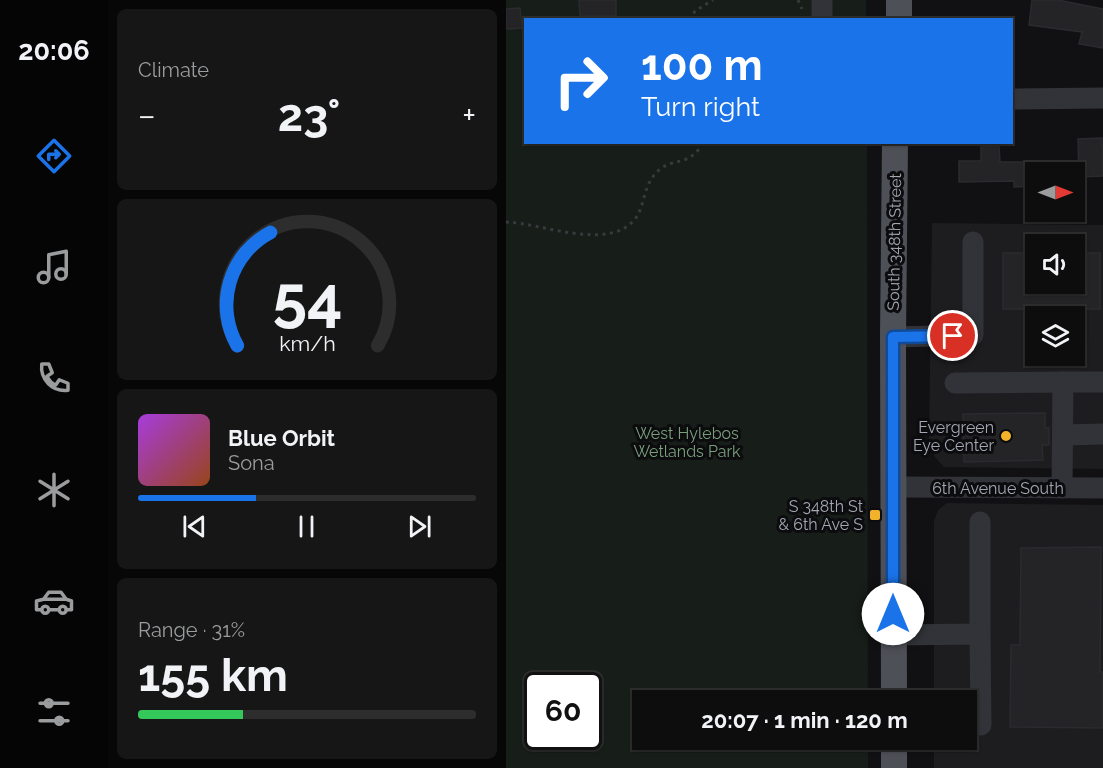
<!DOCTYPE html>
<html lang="en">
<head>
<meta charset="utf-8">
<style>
	:root { --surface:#0d0d0e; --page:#161617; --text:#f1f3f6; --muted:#9a9c9e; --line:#2d2d2e; --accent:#1a73e8 }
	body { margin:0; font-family:Raleway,sans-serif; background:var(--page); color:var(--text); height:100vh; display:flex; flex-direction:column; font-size:22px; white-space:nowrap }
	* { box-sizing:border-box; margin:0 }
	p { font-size:20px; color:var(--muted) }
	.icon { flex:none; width:33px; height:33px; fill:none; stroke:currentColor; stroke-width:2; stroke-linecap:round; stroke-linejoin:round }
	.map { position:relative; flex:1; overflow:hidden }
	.panel { display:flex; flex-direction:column; gap:9px; padding:9px; background:#070708; width:398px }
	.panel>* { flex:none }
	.guide { position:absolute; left:18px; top:18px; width:489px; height:126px; border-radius:0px; box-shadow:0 2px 4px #0004,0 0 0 2px var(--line); background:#1a73e8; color:#fff; overflow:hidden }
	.needle { width:39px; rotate:90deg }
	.fabs { position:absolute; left:519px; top:162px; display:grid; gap:12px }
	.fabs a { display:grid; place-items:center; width:60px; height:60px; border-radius:0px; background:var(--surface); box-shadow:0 2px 4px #0004,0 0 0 2px var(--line); font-size:30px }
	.speed { position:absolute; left:18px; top:672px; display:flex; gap:12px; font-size:30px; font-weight:700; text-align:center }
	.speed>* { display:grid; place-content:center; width:78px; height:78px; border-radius:50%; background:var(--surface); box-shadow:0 2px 4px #0004,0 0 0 2px var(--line); line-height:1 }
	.speed .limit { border:3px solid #111; border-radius:9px; background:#fff; color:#111 }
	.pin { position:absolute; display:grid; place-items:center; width:51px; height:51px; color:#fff; margin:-26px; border:3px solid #fff; border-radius:50%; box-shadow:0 2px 6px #0007 }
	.me { position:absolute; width:66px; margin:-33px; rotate:0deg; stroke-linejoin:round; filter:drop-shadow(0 0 4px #0008) }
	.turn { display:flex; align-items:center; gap:21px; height:126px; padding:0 18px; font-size:27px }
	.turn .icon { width:78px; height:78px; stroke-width:2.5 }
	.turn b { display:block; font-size:42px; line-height:51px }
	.big { font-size:45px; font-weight:700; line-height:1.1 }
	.panel .widget { flex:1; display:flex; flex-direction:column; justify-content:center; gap:9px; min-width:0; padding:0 21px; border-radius:9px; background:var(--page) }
	.panel .dial { align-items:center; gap:0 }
	.dial svg { height:156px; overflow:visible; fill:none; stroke:var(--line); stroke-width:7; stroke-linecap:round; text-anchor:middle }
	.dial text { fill:var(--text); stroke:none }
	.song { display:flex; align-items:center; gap:18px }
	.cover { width:72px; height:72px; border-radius:9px; background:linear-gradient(135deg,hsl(280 70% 55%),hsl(20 70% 35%)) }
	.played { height:6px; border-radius:3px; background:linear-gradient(90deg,var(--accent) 35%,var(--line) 35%) }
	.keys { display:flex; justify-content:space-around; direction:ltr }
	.heat { display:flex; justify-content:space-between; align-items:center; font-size:33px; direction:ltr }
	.charge { height:9px; border-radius:4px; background:linear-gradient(90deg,#34c759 31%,var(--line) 0) }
	.trip { position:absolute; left:126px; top:690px; width:345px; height:60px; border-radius:0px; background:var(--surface); box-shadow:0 2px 4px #0004,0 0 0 2px var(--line); font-weight:700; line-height:60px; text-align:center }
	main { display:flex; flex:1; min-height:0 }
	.tabs { display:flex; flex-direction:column; width:108px; justify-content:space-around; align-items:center; background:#050506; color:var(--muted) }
	.tabs .icon { width:42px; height:42px }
	.tabs .active { color:var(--accent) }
	.tabs b { font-size:27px; color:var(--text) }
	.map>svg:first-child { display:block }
	.built { fill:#1d1d20; fill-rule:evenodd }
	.green { fill:#171d18; fill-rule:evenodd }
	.building { fill:#242427; stroke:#2b2b2f; stroke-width:1.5 }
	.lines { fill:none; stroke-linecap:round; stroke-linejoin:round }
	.path { stroke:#383a3f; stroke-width:3; stroke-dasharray:3 4.5; stroke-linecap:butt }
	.minor { stroke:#323338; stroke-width:21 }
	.major { stroke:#4e5057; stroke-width:26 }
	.route-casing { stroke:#114b97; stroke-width:15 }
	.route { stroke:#1a73e8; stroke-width:10 }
	.poi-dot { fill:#f2b32a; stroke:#0c0c0e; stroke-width:2 }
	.labels { text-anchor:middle; stroke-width:6; stroke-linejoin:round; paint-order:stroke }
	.street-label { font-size:16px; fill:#a2a7b3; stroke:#0c0c0e }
	.poi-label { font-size:16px; fill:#a2a7b3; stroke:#0c0c0e; text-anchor:end }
	.park-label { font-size:16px; fill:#799f7c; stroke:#0c0c0e }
</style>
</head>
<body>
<main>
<nav class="tabs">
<b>20:06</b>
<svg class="icon active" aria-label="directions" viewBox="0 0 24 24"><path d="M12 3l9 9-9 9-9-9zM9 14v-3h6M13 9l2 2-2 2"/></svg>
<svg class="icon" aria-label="music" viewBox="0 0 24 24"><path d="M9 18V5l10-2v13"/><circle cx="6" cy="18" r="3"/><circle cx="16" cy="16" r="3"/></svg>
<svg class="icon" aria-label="phone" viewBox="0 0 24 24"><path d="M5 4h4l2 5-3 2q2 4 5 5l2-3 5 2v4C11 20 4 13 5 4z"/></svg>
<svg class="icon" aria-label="climate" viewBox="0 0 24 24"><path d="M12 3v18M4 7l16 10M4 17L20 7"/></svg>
<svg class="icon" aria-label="car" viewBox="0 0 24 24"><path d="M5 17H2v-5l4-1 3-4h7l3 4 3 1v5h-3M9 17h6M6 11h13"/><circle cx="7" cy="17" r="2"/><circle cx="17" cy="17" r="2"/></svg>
<svg class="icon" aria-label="filters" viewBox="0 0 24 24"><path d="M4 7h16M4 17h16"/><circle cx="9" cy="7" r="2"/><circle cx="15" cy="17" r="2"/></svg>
</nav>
<section class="panel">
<div class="widget"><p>Climate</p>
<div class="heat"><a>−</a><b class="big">23°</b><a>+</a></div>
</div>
<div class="widget dial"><svg viewBox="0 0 100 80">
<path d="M14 69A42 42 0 1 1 86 69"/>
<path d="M14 69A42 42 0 0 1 31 11" stroke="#1a73e8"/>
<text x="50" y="56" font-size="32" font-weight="700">54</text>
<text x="50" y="72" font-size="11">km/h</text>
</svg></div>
<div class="widget">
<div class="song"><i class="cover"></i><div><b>Blue Orbit</b><p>Sona</p></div></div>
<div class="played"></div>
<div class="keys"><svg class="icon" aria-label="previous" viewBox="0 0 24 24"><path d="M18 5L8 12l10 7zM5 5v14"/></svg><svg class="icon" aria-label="pause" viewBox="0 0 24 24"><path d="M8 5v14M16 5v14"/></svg><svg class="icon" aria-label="next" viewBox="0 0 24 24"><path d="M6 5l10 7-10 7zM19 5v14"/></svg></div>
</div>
<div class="widget"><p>Range · 31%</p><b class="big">155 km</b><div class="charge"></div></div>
</section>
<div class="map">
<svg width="598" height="768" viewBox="0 0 598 768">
	<rect width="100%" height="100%" fill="#111113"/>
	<g class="built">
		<path d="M426,223L597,225V469L438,467L429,457L423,443ZM530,244H568V284H530ZM530,316H568V356H530Z"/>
		<polygon points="441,503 597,505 597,768 428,768 428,740 460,740 460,700 428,700 428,521 432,510"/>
	</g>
	<g class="green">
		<path d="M0,0H360V19L20,20V142L361,143L362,700H136V740H362V768H0ZM32,686H82V736H32Z"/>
		<polygon points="520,309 583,309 583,343 569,343 568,316 530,316 529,343 520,343"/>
	</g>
	<g class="building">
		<polygon points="73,0 110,0 110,16 74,16"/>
		<polygon points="526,0 552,0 597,9 597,48 573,44 576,32 523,25"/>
		<polygon points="14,8 16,28 0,29 0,9"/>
		<polygon points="596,138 596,146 597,146 597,176 573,177 572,139"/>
		<polygon points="475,146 493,146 494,162 530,162 530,186 508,187 508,181 453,182 453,161 475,161"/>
		<polygon points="497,253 530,253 530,284 568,284 568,253 594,253 594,309 497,309"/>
		<polygon points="539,413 539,428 543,428 543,445 536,445 537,460 458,462 457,414"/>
		<polygon points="595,547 594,672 597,672 597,728 504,727 505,645 514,645 515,548"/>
	</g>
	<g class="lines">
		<g class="path">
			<polyline points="292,0 296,9"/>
			<polyline points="184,20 189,11 207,0"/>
			<path d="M0,222C35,223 103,252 129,219C140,205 136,185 153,170C167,158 179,166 193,149L192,142"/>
		</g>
		<g class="minor">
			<polyline points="316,20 316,0"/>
			<polyline points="506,99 598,98"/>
			<polyline points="387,337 467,335 467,242"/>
			<polyline points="557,382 598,382"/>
			<polyline points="449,383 557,382 556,488"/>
			<polyline points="557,435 598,434"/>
			<polyline points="387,487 598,488"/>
			<polyline points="474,522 474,634"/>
			<polyline points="388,635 474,634 475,725"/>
		</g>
		<g class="major">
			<polyline points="393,20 393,0"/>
			<polyline points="388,700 387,337 389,142"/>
			<polyline points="388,740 388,768"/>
		</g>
	</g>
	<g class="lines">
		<defs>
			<polyline id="route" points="387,614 387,337 447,336"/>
		</defs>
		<use href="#route" class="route-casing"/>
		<use href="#route" class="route"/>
	</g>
	<g class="poi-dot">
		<circle cx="500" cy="436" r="6"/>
		<rect x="363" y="509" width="12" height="12" rx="3"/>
	</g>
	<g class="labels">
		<g class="street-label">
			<text transform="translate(388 242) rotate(-89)" y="6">South 348th Street</text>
			<text x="492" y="494">6th Avenue South</text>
		</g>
		<g class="poi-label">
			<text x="488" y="433">Evergreen<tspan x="488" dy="18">Eye Center</tspan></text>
			<text x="357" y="512">S 348th St<tspan x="357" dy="18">&amp; 6th Ave S</tspan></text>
		</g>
		<g class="park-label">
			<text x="181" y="439">West Hylebos<tspan x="181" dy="18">Wetlands Park</tspan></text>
		</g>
	</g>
</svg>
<div class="fabs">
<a><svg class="needle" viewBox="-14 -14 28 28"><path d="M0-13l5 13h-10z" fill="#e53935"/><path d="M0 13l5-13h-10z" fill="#9a9c9e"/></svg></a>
<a><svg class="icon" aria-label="sound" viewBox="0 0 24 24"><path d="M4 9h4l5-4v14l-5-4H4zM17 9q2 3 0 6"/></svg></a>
<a><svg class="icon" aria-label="layers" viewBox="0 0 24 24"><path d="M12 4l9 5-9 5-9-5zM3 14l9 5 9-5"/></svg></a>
</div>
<div class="speed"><div class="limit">60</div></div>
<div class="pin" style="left:447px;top:336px;background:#d93025"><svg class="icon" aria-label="arrive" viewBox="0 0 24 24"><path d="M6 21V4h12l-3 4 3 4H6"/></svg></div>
<svg class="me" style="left:387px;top:614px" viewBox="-20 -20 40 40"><circle r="19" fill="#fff"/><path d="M0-13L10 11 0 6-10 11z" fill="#1a73e8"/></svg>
<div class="trip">20:07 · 1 min · 120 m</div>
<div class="guide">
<div class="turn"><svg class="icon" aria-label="right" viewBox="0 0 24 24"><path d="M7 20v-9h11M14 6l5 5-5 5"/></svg><div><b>100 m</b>Turn right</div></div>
</div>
</div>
</main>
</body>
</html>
